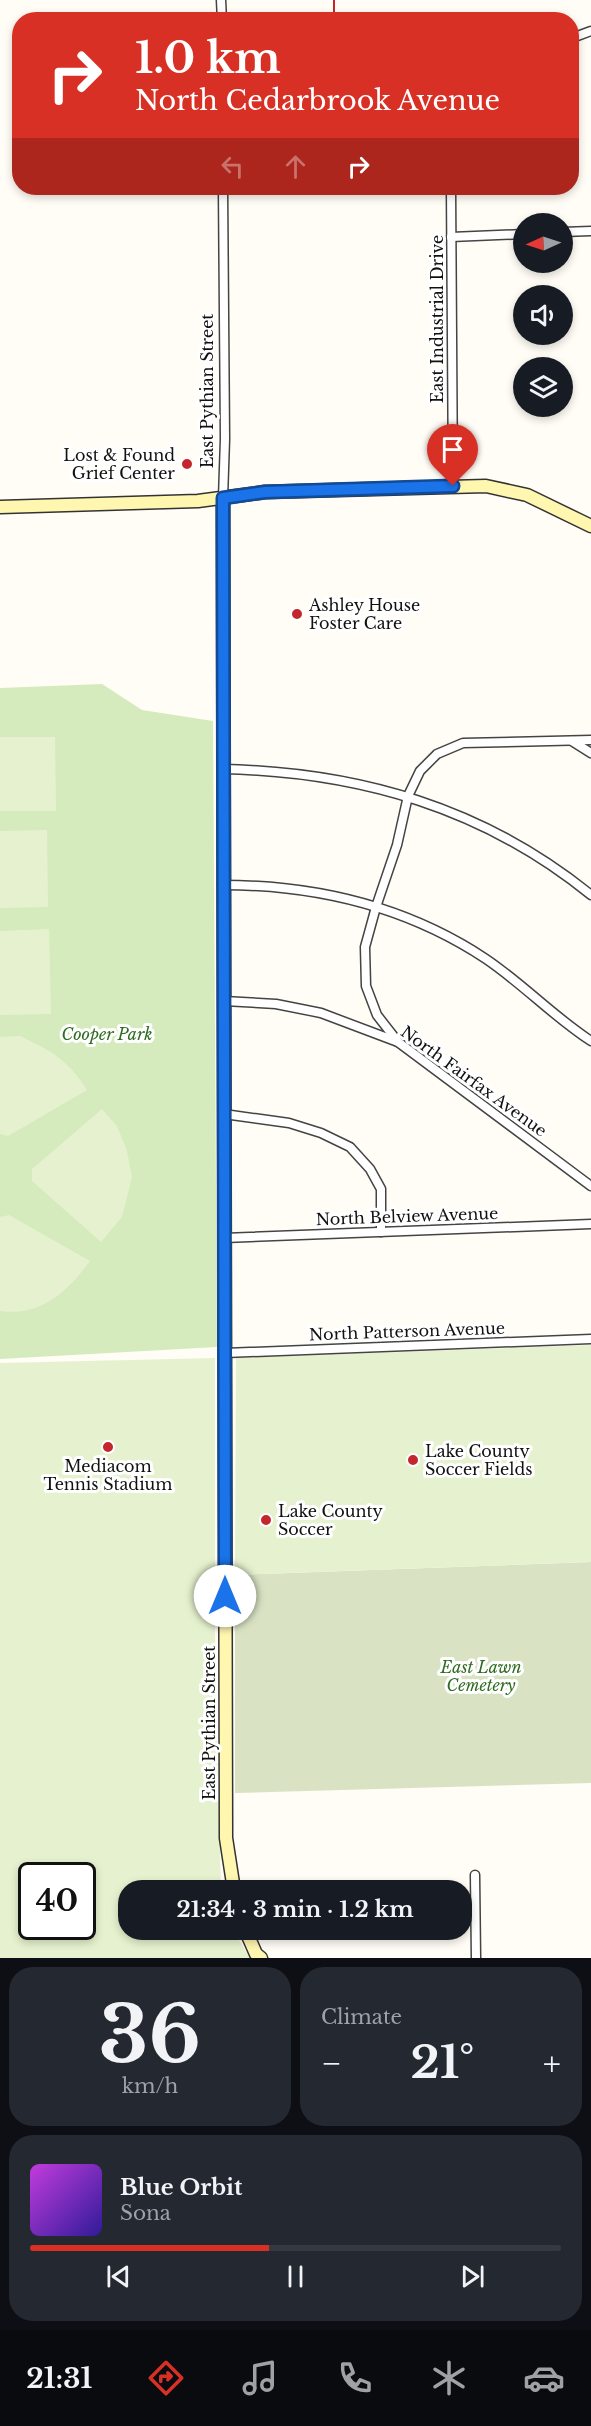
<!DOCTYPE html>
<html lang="en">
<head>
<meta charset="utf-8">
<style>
	:root { --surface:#171b24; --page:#242831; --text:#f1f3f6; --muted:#9ea1a6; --line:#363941; --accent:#d93025 }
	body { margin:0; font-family:"Libre Baskerville",serif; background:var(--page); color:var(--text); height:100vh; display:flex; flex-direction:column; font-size:22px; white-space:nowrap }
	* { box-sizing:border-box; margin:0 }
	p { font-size:20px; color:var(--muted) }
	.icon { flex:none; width:33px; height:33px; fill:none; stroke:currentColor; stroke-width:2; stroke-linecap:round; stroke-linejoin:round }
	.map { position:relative; height:1958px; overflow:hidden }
	.drawer { display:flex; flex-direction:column; gap:9px; padding:9px; background:#0d0f14; flex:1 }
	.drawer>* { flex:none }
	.guide { position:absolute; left:12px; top:12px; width:567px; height:183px; border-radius:24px; box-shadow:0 3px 9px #0003; background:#d93025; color:#fff; overflow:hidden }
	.needle { width:39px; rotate:267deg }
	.fabs { position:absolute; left:513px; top:213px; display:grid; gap:12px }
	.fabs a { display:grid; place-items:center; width:60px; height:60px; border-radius:50%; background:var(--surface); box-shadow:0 3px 9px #0003; font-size:30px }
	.speed { position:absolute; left:18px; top:1862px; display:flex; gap:12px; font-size:30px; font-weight:700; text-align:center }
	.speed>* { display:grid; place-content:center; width:78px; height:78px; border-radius:50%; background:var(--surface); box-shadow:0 3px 9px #0003; line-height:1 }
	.speed .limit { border:3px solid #111; border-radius:9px; background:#fff; color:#111 }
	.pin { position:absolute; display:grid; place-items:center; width:51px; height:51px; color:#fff; margin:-62px -26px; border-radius:50% 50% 50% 0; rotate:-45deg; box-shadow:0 0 6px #0007 }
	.pin .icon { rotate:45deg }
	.me { position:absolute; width:66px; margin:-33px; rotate:0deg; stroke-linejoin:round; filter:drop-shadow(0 0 4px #0008) }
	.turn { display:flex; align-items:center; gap:21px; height:126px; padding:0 24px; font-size:27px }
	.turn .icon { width:78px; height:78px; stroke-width:2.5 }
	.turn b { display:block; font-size:42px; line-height:51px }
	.lanes { display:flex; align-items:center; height:57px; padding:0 24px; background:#0003; justify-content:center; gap:30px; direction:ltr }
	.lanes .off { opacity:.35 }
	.big { font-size:45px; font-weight:800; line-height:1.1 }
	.drawer .widget { flex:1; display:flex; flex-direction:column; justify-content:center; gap:9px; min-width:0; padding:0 21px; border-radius:24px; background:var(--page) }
	.drawer .dial { align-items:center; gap:0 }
	.dial b { font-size:78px; line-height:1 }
	.song { display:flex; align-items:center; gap:18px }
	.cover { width:72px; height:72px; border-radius:9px; background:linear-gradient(135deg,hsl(290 70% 55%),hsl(250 70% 35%)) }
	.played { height:6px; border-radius:3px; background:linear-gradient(90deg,var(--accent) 45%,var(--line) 45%) }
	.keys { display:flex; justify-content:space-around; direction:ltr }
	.heat { display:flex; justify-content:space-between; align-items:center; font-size:33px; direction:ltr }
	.drawer .tiles { flex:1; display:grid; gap:9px; grid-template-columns:1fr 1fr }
	.widget:last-child { grid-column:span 2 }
	.trip { position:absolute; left:118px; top:1880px; width:354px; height:60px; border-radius:24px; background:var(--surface); box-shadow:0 3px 9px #0003; font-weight:800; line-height:60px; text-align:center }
	.menu { display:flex; height:96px; justify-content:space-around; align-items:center; background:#090b0e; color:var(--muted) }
	.menu .icon { width:42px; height:42px }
	.menu .on { color:var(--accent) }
	.menu b { font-size:27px; color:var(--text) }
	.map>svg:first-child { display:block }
	.green { fill:#d5ebbd }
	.cemetery { fill:#d9e3c4 }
	.pitch { fill:#e6f2cf; fill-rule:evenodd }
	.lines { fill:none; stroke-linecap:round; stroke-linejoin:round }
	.street-casing { stroke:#444; stroke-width:11 }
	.secondary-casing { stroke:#333; stroke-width:15 }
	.street { stroke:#fff; stroke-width:8 }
	.secondary { stroke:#fff6b0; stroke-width:12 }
	.rail { stroke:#c4262e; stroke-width:2 }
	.route-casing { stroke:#114b97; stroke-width:15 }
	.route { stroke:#1a73e8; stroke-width:10 }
	.poi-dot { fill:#c4262e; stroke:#fff; stroke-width:2 }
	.labels { text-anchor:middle; stroke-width:6; stroke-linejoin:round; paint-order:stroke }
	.street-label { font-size:16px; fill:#111; stroke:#fff }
	.poi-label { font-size:16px; fill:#111; stroke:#fff; text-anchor:start }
	.park-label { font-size:16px; font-style:italic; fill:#2f6b1f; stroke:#fff }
</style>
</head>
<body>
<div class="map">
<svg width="591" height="1958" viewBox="0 0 591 1958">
	<rect width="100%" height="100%" fill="#fffdf5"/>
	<polygon class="green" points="102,684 142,710 213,721 217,1347 0,1359 0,688"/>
	<polygon class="cemetery" points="591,1562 591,1783 235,1793 235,1575"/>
	<g class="pitch">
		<polygon points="0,737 55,737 56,811 0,811"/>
		<polygon points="47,830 48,907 0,908 0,831"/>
		<polygon points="49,929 51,1014 0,1015 0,931"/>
		<path d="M20,1036C52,1051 68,1060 87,1090L8,1136L0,1134V1037Z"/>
		<polygon points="102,1109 117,1126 127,1151 132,1177 122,1217 101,1242 32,1181 32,1169"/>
		<path d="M9,1215L90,1261C68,1291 41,1317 0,1311V1217Z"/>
		<polygon points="591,1345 591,1562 235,1575 236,1358"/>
		<path d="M215,1358V1660L221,1890H129V1929H232L250,1958H0V1363ZM32,1875H82V1926H32Z"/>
	</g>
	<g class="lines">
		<defs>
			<g id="street">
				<polyline points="221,0 222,20"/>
				<polyline points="572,38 591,31"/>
				<polyline points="223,188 225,439 223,498"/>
				<polyline points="451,188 453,486"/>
				<polyline points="562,232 591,231"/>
				<polyline points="451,237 524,234"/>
				<polyline points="572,741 591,753"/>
				<path d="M223,769C360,772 484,808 591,895"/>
				<path d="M222,885C318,885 406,906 486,959C523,984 554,1017 591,1041"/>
				<polyline points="224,1001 276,1004 321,1013 398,1042 591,1186"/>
				<polyline points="398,1042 377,1015 366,986 365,947 376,907 397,845 408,796 420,771 437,754 463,743 591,740"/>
				<polyline points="224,1114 289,1123 321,1133 350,1147 370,1169 381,1189 381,1232"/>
				<polyline points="224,1238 591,1224"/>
				<polyline points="225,1353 591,1339"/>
				<polyline points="475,1875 476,1958"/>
			</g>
			<g id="secondary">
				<polyline points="223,498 226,1838 234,1890"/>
				<polyline points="0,507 198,501 265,492 486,486 527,495 591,526"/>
				<polyline points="245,1929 256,1954 261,1958"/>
			</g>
		</defs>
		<use href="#street" class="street-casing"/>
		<use href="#secondary" class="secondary-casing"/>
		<use href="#street" class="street"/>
		<use href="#secondary" class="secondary"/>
		<polyline class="rail" points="334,0 334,20"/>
	</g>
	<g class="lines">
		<defs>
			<polyline id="route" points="225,1596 223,498 265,492 453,486"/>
		</defs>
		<use href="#route" class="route-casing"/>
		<use href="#route" class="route"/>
	</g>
	<g class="poi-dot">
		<circle cx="187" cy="464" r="6"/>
		<circle cx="297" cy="614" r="6"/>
		<circle cx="108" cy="1447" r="6"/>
		<circle cx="413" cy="1460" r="6"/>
		<circle cx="266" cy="1520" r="6"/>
	</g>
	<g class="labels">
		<g class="street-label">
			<text transform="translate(437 319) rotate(-90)" y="6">East Industrial Drive</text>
			<text transform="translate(207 391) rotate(-90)" y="6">East Pythian Street</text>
			<text transform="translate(474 1081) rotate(36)" y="6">North Fairfax Avenue</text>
			<text transform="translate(407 1216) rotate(-2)" y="6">North Belview Avenue</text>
			<text transform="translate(407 1331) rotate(-2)" y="6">North Patterson Avenue</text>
			<text transform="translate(209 1723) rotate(-90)" y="6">East Pythian Street</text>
		</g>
		<g class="poi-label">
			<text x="175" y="461" text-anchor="end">Lost &amp; Found<tspan x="175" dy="18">Grief Center</tspan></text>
			<text x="309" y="611">Ashley House<tspan x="309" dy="18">Foster Care</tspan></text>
			<text x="425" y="1457">Lake County<tspan x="425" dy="18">Soccer Fields</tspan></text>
			<text x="108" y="1472" text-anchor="middle">Mediacom<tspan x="108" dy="18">Tennis Stadium</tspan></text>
			<text x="278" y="1517">Lake County<tspan x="278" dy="18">Soccer</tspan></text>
		</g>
		<g class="park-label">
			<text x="107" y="1040">Cooper Park</text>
			<text x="481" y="1673">East Lawn<tspan x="481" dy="18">Cemetery</tspan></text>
		</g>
	</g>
</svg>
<div class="fabs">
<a><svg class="needle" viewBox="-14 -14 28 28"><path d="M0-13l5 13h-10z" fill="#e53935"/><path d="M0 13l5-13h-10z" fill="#9ea1a6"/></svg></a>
<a><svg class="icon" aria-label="sound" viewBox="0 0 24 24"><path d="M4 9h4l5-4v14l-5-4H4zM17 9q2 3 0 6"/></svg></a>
<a><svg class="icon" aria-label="layers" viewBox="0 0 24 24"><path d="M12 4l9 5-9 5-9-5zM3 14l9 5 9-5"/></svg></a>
</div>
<div class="speed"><div class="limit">40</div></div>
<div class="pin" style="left:453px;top:486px;background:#d93025"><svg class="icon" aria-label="arrive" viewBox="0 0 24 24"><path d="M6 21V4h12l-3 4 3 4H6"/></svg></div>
<svg class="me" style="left:225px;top:1596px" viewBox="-20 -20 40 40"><circle r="19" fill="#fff"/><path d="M0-13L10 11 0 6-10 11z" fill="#1a73e8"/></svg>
<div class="trip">21:34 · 3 min · 1.2 km</div>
<div class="guide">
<div class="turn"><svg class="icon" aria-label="right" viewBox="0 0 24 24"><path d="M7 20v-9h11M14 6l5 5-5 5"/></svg><div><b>1.0 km</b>North Cedarbrook Avenue</div></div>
<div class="lanes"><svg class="icon off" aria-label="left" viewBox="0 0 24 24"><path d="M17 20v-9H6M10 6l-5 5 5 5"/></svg><svg class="icon off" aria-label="ahead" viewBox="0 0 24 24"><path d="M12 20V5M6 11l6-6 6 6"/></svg><svg class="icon" aria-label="right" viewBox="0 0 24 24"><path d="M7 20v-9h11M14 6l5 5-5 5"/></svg></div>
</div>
</div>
<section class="drawer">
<div class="tiles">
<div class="widget dial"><b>36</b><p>km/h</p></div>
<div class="widget"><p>Climate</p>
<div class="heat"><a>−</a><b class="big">21°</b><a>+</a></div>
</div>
<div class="widget">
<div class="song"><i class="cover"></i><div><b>Blue Orbit</b><p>Sona</p></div></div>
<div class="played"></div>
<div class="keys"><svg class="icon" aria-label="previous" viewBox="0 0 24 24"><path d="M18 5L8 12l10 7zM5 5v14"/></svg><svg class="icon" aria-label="pause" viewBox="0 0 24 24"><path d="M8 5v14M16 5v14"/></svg><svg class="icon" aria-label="next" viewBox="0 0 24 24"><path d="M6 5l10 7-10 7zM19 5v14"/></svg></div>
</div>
</div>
</section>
<nav class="menu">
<b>21:31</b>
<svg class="icon on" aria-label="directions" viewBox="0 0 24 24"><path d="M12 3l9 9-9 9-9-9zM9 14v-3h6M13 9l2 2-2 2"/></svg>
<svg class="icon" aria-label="music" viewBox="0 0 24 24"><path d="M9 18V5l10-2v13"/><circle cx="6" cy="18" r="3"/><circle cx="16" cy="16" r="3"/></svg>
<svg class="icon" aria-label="phone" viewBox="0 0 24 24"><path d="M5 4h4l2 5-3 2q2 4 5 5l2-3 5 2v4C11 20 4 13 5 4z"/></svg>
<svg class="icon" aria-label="climate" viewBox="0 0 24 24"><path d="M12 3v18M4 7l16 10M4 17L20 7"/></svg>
<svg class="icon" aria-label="car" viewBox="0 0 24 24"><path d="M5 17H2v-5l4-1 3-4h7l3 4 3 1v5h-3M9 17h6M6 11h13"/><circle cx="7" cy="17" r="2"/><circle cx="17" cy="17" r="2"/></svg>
</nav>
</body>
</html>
